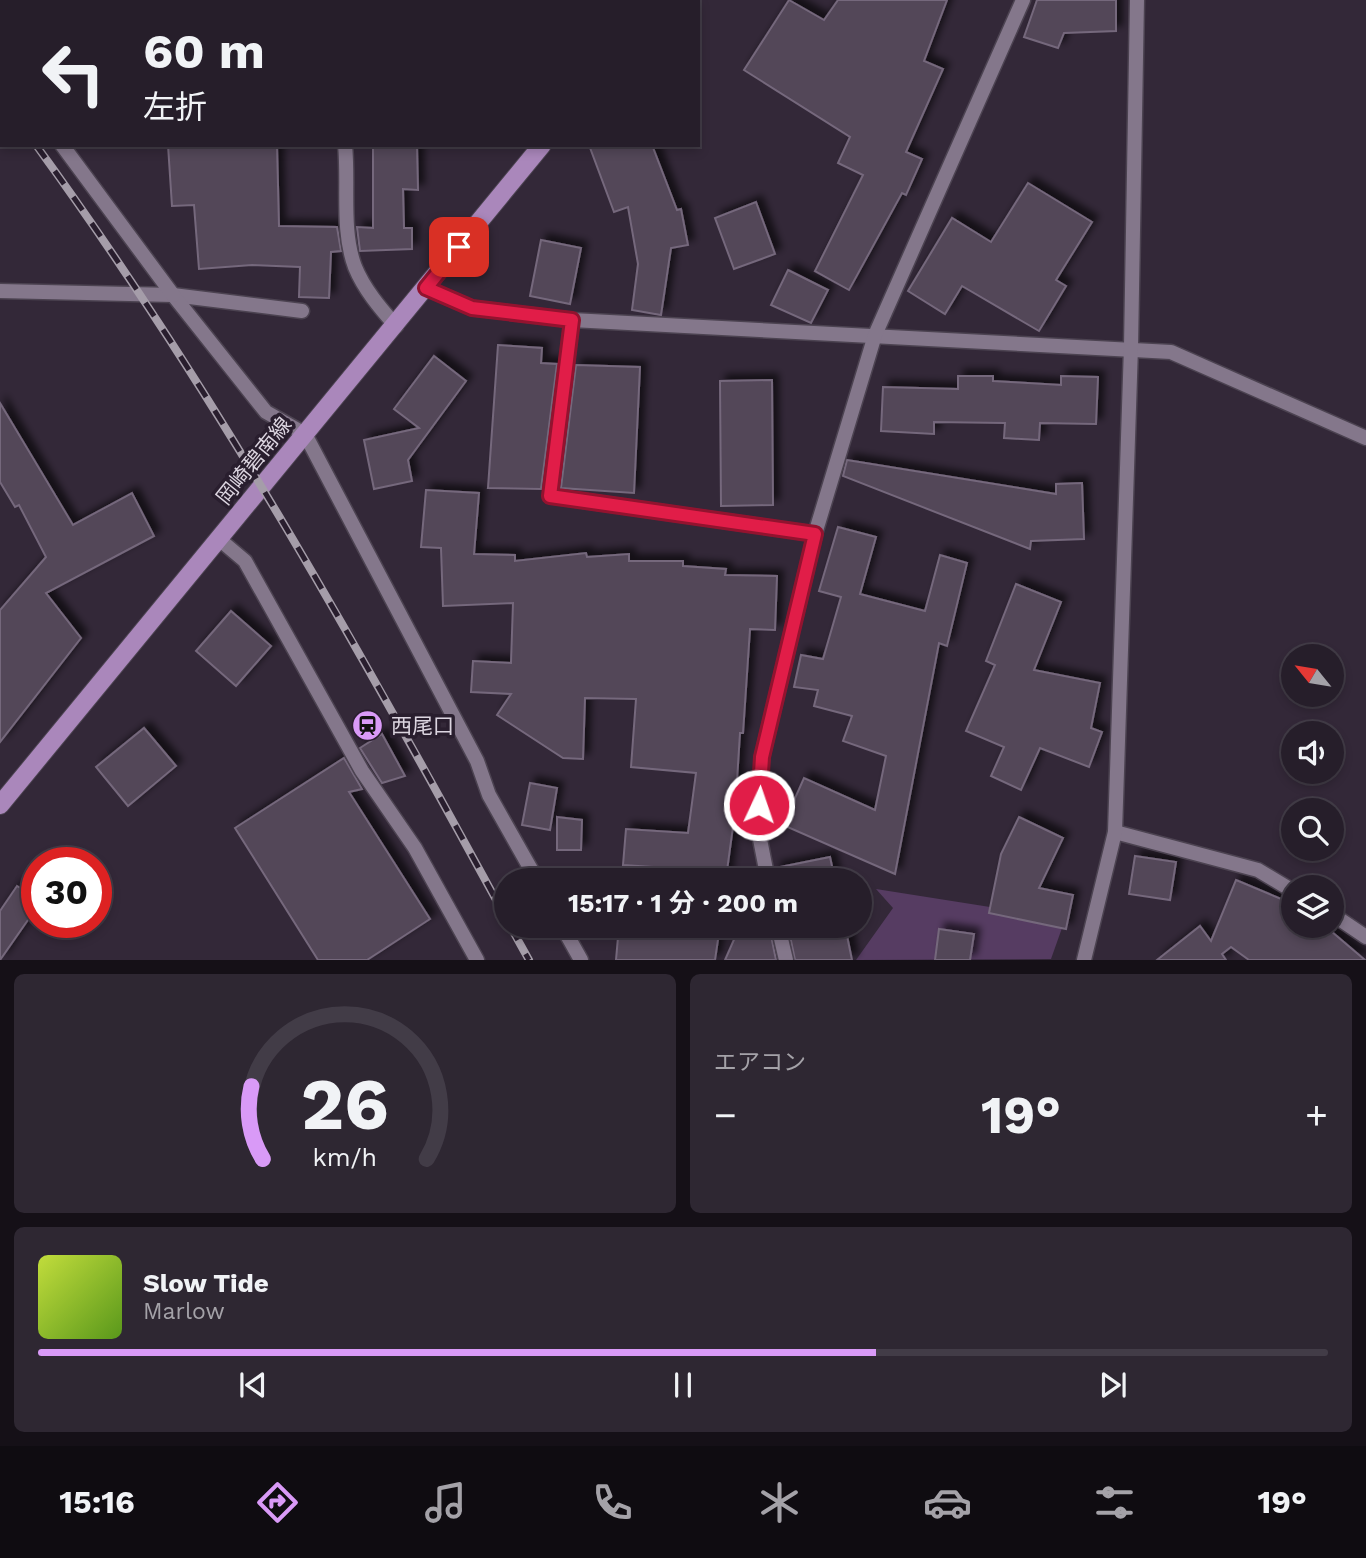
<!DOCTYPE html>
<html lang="ja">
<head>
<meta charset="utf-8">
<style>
	:root { --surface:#261e2a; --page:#2e2732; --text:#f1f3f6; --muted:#a4a2a8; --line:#423c47; --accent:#d99af7 }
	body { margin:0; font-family:"Work Sans","Noto Sans JP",sans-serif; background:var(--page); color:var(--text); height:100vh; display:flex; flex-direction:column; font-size:26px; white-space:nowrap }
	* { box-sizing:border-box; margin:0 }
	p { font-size:23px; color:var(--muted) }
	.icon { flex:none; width:38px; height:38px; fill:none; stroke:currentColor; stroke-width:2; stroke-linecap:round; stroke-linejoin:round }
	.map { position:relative; height:960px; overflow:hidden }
	.sheet { display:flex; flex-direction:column; gap:14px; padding:14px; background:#151017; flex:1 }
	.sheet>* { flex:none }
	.guide { position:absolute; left:0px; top:0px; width:700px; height:147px; box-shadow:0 4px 10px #0003,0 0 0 2px var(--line); background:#261e2a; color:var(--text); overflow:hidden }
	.needle { width:46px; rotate:300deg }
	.tools { position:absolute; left:1281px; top:644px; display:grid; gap:14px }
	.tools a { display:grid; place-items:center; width:63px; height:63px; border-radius:50%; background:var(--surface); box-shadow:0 4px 10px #0003,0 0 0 2px var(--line); font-size:35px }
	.speed { position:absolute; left:21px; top:847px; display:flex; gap:14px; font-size:35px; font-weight:700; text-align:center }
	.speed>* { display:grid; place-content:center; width:91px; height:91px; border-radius:50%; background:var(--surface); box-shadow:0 4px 10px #0003,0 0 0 2px var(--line); line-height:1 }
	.speed .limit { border:10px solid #d22; background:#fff; color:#111 }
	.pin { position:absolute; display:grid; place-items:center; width:60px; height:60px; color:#fff; margin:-30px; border-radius:14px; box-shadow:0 4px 10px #0006 }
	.me { position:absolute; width:77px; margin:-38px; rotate:3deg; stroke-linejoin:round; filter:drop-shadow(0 0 5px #0008) }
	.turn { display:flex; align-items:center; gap:24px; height:147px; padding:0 28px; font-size:32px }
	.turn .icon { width:91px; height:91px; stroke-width:2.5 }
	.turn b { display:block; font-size:49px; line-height:60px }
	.big { font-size:52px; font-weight:700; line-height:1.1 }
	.sheet .tile { flex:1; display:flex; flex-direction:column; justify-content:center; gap:10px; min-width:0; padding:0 24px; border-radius:10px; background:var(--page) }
	.sheet .dial { align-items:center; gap:0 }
	.dial svg { height:182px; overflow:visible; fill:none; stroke:var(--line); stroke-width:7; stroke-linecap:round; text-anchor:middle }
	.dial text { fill:var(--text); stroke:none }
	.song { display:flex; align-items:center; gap:21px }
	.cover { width:84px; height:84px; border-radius:10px; background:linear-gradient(135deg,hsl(70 70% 55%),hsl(90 70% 35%)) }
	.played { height:7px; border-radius:4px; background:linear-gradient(90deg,var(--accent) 65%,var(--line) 65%) }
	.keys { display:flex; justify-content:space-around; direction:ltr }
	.heat { display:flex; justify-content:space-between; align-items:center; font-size:38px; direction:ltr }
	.sheet .tiles { flex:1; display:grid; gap:14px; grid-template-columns:1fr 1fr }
	.tile:last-child { grid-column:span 2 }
	.trip { position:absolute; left:494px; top:868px; width:378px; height:70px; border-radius:35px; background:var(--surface); box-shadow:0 4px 10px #0003,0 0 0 2px var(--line); font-weight:700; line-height:70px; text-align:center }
	.menu { display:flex; height:112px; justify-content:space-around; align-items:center; background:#0f0c11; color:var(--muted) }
	.menu .icon { width:49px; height:49px }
	.menu .selected { color:var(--accent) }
	.menu b { font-size:32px; color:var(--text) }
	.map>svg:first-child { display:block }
	.green { fill:#563c62 }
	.building { fill:#524658; stroke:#75687c; stroke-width:2; filter:url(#shadow) }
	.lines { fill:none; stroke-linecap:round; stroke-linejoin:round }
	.minor-casing { stroke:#4c4351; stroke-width:17 }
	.tertiary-casing { stroke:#4c4351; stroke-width:17 }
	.primary-casing { stroke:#4c4351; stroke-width:20 }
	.minor { stroke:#84778b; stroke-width:14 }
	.tertiary { stroke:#84778b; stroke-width:14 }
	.primary { stroke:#aa87bb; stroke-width:18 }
	.rail-casing { stroke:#a59da9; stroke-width:8 }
	.rail { stroke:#291e2e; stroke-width:5; stroke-dasharray:16; stroke-linecap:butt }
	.route-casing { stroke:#92132f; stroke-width:18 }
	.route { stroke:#e11d48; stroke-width:12 }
	.labels { text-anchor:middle; stroke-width:7; stroke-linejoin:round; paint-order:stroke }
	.street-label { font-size:21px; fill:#dcd5e0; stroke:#291e2e }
	.poi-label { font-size:21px; fill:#dcd5e0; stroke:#291e2e; text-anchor:start }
</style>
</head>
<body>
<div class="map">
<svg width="1366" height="960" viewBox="0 0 1366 960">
	<defs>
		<filter id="shadow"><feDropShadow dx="6" dy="-6" stdDeviation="3.5" flood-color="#0009"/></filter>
	</defs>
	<rect width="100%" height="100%" fill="#332838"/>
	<polygon class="green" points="876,889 990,907 1062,928 1051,959 856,960 893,908"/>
	<g class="building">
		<polygon points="789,0 824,20 838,0 947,0 924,61 943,69 906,152 922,159 906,195 902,193 849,290 815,271 863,175 838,163 850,137 744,70"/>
		<polygon points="1037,0 1116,0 1116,31 1064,33 1058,48 1024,37"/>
		<polygon points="168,145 277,145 279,226 337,227 341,251 331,252 329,298 299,297 300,267 252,265 199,269 194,205 172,206"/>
		<polygon points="373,145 417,145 418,190 403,189 404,228 412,228 412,249 360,251 357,227 373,228"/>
		<polygon points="589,145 652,145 677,210 681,209 688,245 671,248 661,315 632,310 638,264 628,207 614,212"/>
		<polygon points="1028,183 1092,222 1056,280 1066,286 1039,331 962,286 945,314 908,291 952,218 991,242"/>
		<polygon points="756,202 775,254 734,269 715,218"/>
		<polygon points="541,240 581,248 570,304 530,296"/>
		<polygon points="788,270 828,290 811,323 771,305"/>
		<polygon points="498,345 542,348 541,363 557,364 541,489 488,488"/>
		<polygon points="434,356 466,381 408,460 412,481 374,489 364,440 419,428 394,409"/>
		<polygon points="576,365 640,367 634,493 561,488"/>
		<polygon points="958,376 993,376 993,381 1061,385 1061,376 1098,377 1096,424 1040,423 1039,440 1004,438 1005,423 934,422 934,434 881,431 883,387 958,389"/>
		<polygon points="772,380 773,505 721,506 720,381"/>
		<polygon points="0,403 73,525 132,493 154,536 46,593 81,638 0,742 0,610 46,557 19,505 15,507 0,482"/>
		<polygon points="847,460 1056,494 1056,484 1082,483 1084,539 1031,541 1030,549 843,476"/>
		<polygon points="426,490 479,493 474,554 515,555 515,561 586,553 587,557 629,554 629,561 683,561 683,566 726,569 725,575 777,576 775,630 750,629 743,733 740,733 735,812 726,878 683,873 683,869 623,865 626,829 688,833 696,773 631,767 636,699 585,698 583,759 563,758 497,715 511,694 471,692 473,661 511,663 513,603 443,606 441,548 421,547"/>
		<polygon points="838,527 876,537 860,594 925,611 940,555 967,563 947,646 939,643 895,874 783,825 804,778 875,810 886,756 843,741 852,716 814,706 818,690 794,687 801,655 823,659 841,597 819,591"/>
		<polygon points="1016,584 1061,602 1034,670 1100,683 1091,728 1102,732 1089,767 1040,748 1021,790 991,776 1004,747 966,731 995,665 986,661"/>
		<polygon points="231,611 271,646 236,686 196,651"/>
		<polygon points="144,728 176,766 128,806 96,767"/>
		<polygon points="382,734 405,776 382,783 360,748"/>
		<polygon points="344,758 362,789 349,792 430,919 367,960 318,960 235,828"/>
		<polygon points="530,783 557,788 550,830 522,825"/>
		<polygon points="557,817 582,820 581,850 557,850"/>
		<polygon points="1019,817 1063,838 1039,888 1073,895 1066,929 989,913 1001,854"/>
		<polygon points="1135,856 1176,862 1170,900 1129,894"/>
		<polygon points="830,857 835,880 777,880 775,868"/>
		<polygon points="1236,880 1293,904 1293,926 1325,926 1365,960 1249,960 1231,947 1222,954 1226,960 1157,960 1200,926 1211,941"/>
		<polygon points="17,886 37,899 37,907 0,960 0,911"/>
		<polygon points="619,926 720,926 715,960 616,960"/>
		<polygon points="740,926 769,926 776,960 725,960"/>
		<polygon points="788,926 845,926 852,960 795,960"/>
		<polygon points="939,929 974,934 970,960 935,960"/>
	</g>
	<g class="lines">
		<defs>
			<g id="minor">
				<polyline points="346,2 346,0"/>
				<path d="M345,145C349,184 341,230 355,267C364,289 380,308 396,326"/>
				<polyline points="426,288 472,308 572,320 1171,352 1366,438"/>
				<polyline points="0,291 173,295 302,311"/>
				<polyline points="173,295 266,412 305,434 477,761 489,795 537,880"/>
				<polyline points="572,320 550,496 815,534"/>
				<polyline points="219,539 245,561 362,771 415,848 477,960"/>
				<polyline points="1115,832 1258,870 1293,891"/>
				<polyline points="768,880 758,829 762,757 815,534 875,335 1023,0"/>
				<polyline points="1332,914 1366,937"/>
				<polyline points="562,926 581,960"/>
				<polyline points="778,926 786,960"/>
			</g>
			<g id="tertiary">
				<polyline points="0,62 2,64"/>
				<polyline points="62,145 173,295"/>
				<polyline points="1084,960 1115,832 1131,347 1137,0"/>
			</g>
			<g id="primary">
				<polyline points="658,2 660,0"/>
				<polyline points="0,805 542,145"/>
			</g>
		</defs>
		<use href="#minor" class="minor-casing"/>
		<use href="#tertiary" class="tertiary-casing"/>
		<use href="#primary" class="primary-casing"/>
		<use href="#minor" class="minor"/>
		<use href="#tertiary" class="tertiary"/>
		<use href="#primary" class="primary"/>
		<defs>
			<g id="rail">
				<polyline points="0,101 2,103"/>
				<path d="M36,145C214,389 361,652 506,918"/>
				<polyline points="510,926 529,960"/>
			</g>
		</defs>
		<use href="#rail" class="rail-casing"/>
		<use href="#rail" class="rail"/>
	</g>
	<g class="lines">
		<defs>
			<polyline id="route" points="459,247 426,288 472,308 572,320 550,496 815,534 762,757 759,805"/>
		</defs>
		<use href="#route" class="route-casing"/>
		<use href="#route" class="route"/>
	</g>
	<defs>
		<symbol id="station-disc" viewBox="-11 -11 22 22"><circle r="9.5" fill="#d99af7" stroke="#291e2e"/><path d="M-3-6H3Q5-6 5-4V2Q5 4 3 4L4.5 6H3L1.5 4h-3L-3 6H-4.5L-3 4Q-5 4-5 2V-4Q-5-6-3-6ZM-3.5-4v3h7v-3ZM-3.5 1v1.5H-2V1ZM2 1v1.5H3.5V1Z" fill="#111"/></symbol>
	</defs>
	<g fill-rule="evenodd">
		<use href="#station-disc" x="350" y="708" width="35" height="35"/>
	</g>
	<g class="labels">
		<g class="street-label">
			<text transform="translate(254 461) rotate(-51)" y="7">岡崎碧南線</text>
		</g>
		<g class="poi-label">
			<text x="391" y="733">西尾口</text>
		</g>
	</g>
</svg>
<div class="tools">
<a><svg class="needle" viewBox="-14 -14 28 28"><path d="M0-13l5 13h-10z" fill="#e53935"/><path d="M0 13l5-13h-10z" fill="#a4a2a8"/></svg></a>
<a><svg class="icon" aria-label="sound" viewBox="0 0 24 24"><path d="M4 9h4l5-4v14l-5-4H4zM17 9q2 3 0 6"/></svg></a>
<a><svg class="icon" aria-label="search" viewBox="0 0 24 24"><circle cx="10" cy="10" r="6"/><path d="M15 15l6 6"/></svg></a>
<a><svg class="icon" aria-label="layers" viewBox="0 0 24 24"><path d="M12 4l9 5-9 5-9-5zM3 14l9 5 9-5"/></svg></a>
</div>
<div class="speed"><div class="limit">30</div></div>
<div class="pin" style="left:459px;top:247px;background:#d93025"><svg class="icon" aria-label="arrive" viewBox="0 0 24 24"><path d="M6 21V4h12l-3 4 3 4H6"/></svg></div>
<svg class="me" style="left:759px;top:805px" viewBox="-20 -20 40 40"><circle r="17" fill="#e11d48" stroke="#fff" stroke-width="3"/><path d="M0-11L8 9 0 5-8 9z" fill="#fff"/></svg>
<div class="trip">15:17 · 1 分 · 200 m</div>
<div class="guide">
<div class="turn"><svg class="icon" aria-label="left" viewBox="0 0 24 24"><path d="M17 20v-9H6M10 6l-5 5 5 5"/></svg><div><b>60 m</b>左折</div></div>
</div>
</div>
<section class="sheet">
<div class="tiles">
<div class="tile dial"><svg viewBox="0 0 100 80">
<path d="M14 69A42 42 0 1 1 86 69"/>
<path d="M14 69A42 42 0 0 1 9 37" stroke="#d99af7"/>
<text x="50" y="56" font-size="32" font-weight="700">26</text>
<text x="50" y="72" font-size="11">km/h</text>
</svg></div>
<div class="tile"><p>エアコン</p>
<div class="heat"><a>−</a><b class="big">19°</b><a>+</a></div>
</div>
<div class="tile">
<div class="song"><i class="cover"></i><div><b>Slow Tide</b><p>Marlow</p></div></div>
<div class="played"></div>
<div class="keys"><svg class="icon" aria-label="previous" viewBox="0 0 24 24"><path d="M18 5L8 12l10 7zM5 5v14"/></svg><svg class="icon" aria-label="pause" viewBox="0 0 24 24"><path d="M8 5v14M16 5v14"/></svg><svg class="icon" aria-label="next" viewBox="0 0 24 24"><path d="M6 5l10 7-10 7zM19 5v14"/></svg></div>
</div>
</div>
</section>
<nav class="menu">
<b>15:16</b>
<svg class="icon selected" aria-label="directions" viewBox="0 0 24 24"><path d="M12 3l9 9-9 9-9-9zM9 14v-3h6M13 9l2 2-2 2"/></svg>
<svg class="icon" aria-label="music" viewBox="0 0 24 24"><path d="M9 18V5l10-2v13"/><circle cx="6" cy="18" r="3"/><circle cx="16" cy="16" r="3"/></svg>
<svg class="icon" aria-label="phone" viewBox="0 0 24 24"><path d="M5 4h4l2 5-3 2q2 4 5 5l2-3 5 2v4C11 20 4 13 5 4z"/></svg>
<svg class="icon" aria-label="climate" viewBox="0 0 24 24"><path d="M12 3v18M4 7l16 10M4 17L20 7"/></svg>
<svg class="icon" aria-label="car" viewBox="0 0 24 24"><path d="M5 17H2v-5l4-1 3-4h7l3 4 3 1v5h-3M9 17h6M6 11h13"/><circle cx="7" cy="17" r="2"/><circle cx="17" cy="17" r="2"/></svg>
<svg class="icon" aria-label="filters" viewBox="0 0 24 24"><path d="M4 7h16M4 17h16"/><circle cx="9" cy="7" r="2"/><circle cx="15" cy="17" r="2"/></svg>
<b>19°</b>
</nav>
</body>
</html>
